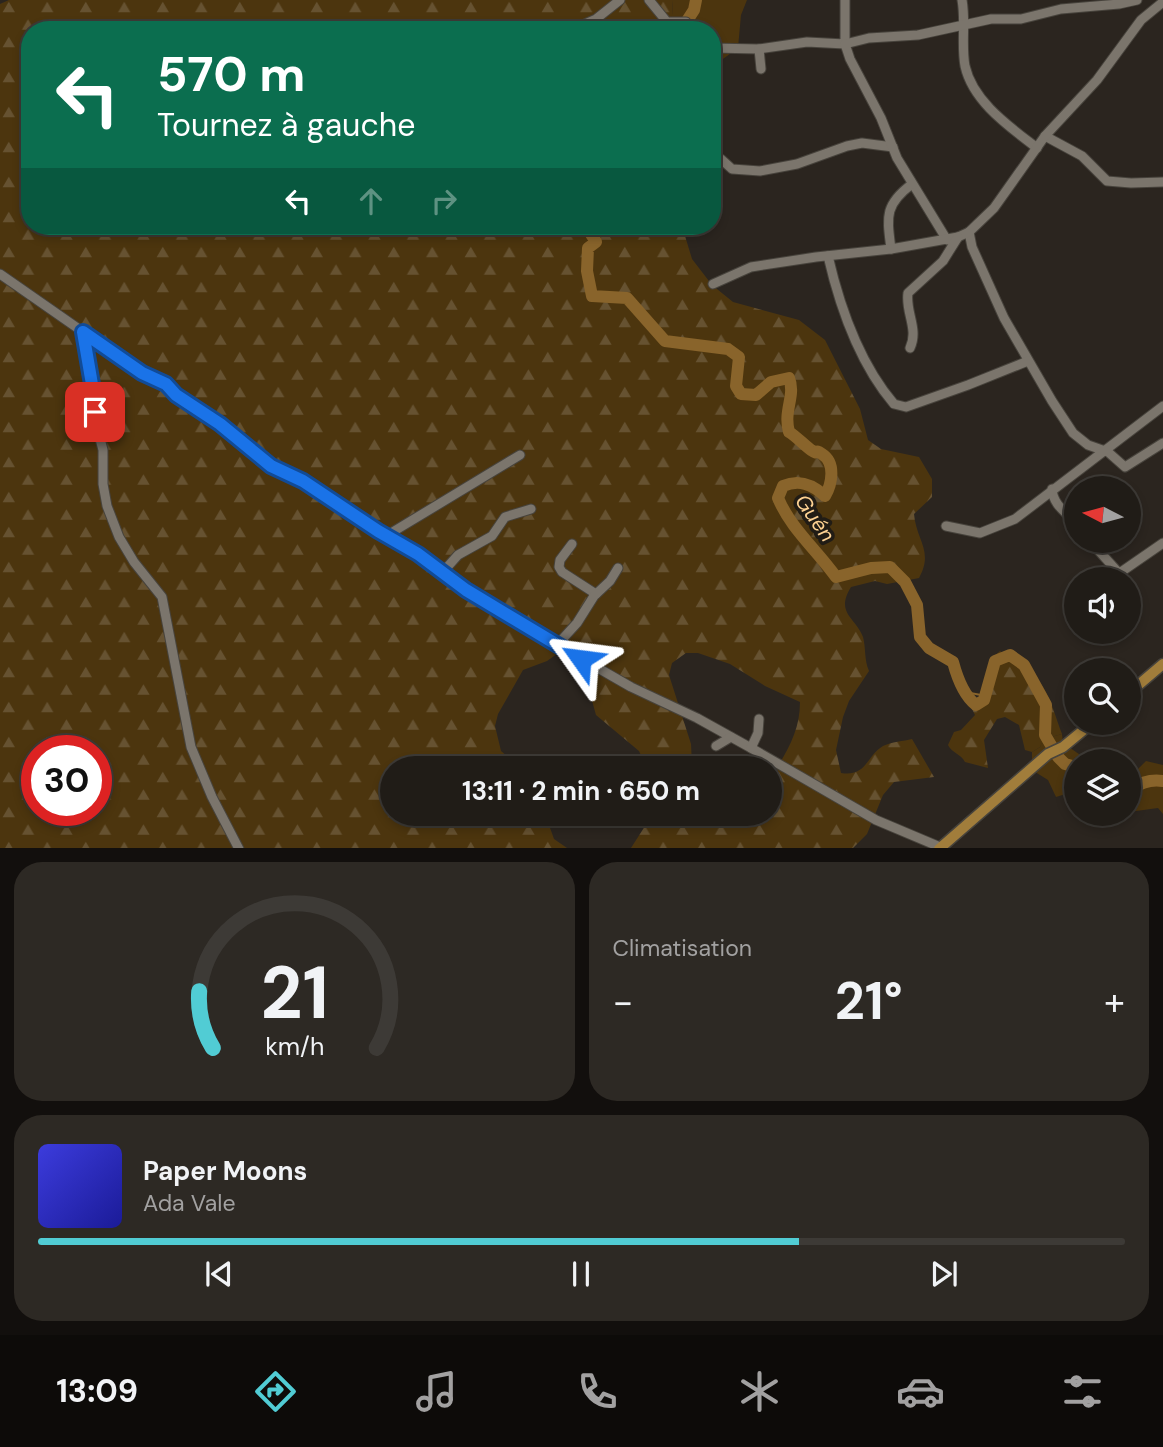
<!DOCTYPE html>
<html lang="fr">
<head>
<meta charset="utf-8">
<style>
	:root { --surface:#201c17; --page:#2d2924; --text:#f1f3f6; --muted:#a2a1a1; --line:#3d3a36; --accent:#51ccd4 }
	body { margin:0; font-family:"DM Sans",sans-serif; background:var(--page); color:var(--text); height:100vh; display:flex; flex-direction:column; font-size:26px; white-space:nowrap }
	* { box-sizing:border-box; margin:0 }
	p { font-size:23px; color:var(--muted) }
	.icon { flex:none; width:38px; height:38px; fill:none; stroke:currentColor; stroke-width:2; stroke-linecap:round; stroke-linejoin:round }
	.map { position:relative; height:848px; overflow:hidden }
	.drawer { display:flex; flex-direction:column; gap:14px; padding:14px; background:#120f0d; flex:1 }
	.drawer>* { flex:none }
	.top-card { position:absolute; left:21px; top:21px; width:700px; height:214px; border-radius:28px; box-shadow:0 4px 10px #0003,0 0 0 2px var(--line); background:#0b6e4f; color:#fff; overflow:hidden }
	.needle { width:46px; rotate:276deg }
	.fabs { position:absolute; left:1064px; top:476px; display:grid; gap:14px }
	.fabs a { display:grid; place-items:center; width:77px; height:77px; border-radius:50%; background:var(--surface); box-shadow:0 4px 10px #0003,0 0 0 2px var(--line); font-size:35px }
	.speed { position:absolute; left:21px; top:735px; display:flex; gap:14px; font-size:35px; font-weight:700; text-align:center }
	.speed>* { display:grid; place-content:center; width:91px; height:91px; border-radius:50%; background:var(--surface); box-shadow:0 4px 10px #0003,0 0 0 2px var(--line); line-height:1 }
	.speed .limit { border:10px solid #d22; background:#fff; color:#111 }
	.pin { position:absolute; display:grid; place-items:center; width:60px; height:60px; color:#fff; margin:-30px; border-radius:14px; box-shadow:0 4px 10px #0006 }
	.me { position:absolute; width:77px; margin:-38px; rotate:301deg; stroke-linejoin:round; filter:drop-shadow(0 0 5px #0008) }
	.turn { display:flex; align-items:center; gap:24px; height:147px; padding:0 21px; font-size:32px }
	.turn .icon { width:91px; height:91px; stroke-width:2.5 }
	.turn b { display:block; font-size:49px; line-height:60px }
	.lanes { display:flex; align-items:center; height:66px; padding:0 21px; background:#0003; justify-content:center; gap:35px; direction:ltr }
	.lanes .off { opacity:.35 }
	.big { font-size:52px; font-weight:700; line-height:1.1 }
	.drawer .tile { flex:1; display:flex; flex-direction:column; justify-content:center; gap:10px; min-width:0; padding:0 24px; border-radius:28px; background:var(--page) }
	.drawer .dial { align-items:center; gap:0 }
	.dial svg { height:182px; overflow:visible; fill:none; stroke:var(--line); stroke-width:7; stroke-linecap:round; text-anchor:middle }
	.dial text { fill:var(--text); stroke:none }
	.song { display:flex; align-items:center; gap:21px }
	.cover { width:84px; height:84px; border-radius:10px; background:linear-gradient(135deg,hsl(240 70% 55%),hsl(240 70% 35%)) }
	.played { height:7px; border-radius:4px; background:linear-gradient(90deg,var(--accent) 70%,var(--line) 70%) }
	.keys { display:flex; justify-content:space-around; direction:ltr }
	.heat { display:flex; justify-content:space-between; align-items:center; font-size:38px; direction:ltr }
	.drawer .tiles { flex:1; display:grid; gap:14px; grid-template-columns:1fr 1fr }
	.tile:last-child { grid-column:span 2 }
	.trip { position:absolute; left:380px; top:756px; width:402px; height:70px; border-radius:35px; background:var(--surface); box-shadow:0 4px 10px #0003,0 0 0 2px var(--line); font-weight:700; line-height:70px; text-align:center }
	.tabs { display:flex; height:112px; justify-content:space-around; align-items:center; background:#0d0b09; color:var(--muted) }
	.tabs .icon { width:49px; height:49px }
	.tabs .on { color:var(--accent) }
	.tabs b { font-size:32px; color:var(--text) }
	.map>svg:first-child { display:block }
	.green { fill:#4c350e }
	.forest { fill:url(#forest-firs); fill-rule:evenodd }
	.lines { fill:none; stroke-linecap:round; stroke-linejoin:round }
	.stream { stroke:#89642b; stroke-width:2 }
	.river { stroke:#89642b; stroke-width:12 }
	.minor-casing { stroke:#47433c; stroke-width:11 }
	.major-casing { stroke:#47433c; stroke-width:13 }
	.minor { stroke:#7b756c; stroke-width:9 }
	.major { stroke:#a17d3b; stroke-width:10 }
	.route-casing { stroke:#114b97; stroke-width:18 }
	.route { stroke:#1a73e8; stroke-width:12 }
	.labels { text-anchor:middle; stroke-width:7; stroke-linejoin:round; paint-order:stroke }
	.water-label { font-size:21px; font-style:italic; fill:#fdd192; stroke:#211c15 }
</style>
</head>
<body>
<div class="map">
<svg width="1163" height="849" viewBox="0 0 1163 849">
	<defs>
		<pattern id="forest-firs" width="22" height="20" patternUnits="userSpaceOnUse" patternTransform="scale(1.75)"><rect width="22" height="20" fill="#4c350e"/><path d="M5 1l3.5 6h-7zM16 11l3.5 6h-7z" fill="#665231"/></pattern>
	</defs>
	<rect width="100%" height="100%" fill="#2b251f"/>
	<g class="green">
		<polygon points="673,0 747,0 741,15 738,48 712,67 712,30 671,30"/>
		<polygon points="1062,734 1063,743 1089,761 1076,761 1076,795 1069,793 1056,797 1048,780 1032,770 1032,752 1040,747 1043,739"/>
		<polygon points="1146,761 1163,765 1163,814 1158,808 1129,812 1129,778"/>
	</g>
	<g class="forest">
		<path d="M9,0H673L671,30H30V226H682L692,259L712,285L733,302L799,320L825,340L860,409L868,440L881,449L919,457L932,479V497L914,514C916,540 934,551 919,578L887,584L875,581L851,587C835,613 855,617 863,637C866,648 864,660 869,671L849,701L843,717L836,750L841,773C867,777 866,756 883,746C891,742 904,741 912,739L934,777L894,782L883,795L867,834L853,848H631L647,823L656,818L657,814H770V804L774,803L782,789L777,768C790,746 800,728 800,702L765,686L730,664L698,653H686L672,663L669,675L691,744L692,766L688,768H647L639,751L596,715L586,679L575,661L561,651L547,661L523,670L498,714L495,726L501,751L521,768H392V814H545L554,839L567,848H0V4ZM37,751H96V810H37Z"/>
		<path d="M1000,651C1013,664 1034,671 1043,687C1052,701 1056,719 1062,734L1044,739L1040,747L1032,752L1025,750L1019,725L1005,717L997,719L984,740L988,768L965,762C961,754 952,753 948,745L954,732L961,730L975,715L972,709L982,692L992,658Z"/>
	</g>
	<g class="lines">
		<polyline class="stream" points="965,692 981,695 984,700"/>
		<g class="river">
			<polyline points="681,30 694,10 696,0"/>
			<path d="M586,226L596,242L588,248L587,271L592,296L627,298L665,341L728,349L739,357L736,386L741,394L756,395L771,382L789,378C796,396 783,410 789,432C797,437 803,444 811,450C820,456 813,448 822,454C836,463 832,484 825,496C812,484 799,479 783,486L778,498C791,529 816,549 836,577L871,568L890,567L905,582L917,605L920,637L929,648L953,662C957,677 963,695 976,705L984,700L995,661L1010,655L1024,665L1046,705L1045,735L1058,757L1065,764L1076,767"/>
			<path d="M1129,793C1137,783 1150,779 1163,781"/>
		</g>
		<defs>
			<g id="minor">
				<polyline points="649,0 667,22 686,22 689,30"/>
				<path d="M962,0C966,22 961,44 965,66C973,102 1010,127 1037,148"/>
				<polyline points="571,30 596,19 620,0"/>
				<polyline points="712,48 759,49"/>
				<polyline points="761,69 759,49 807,42 845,44 845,0"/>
				<polyline points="1045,136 1082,156 1107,181 1131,183 1163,182"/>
				<polyline points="712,157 721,159 732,169 760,171 797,164 847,146 862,143 893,147"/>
				<polyline points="969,232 972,247 1004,318 1052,401 1073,433 1088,445 1108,452 1125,467 1163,443"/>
				<polyline points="947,240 897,158 881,118 850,59 845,44 869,38 918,35 991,19 1021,19 1061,9 1119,4 1137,0"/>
				<path d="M891,249C887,217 884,205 912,184"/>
				<path d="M828,256C840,308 859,363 894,404L906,407L968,385L1028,361"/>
				<polyline points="0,274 142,373 166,384 175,395 220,424 271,466 303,481 378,531 418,554 452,581 504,614 631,687 697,718 751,748 876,820 940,847"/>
				<polyline points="713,284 751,267 816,257 891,249 958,237 969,232 994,208 1045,136 1097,80 1141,20 1163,2"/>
				<polyline points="83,333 94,395 96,424 103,450 103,484 107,506 119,537 134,562 162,597 191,747 212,797 239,849"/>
				<path d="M910,348C919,329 905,312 908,293L943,261L958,237"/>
				<path d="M1052,489C1053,505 1066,512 1076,523"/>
				<polyline points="946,526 980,533 1015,519 1163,406"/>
				<polyline points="386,536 520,455"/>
				<polyline points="1090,541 1117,571 1121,572 1163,543"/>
				<polyline points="572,544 560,560 559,567 562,572 596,594"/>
				<polyline points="442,573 458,555 492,536 505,517 531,509"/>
				<polyline points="557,645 577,623 594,596 610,581 618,568"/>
				<polyline points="716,746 731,737"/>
				<polyline points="751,748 758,733 759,719"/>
			</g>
			<g id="major">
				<polyline points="1129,693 1163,664"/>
				<polyline points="939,849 1048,754 1063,747 1092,723"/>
			</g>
		</defs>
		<use href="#minor" class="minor-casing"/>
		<use href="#major" class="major-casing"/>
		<use href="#minor" class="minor"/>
		<use href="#major" class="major"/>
	</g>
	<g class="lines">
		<defs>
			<polyline id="route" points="95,412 94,396 83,332 142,373 166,384 176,395 220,424 271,466 303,481 378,531 418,554 466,590 581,659"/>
		</defs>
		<use href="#route" class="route-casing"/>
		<use href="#route" class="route"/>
	</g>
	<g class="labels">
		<g class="water-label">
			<text transform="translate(815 518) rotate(55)" y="7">Guén</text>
		</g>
	</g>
</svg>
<div class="fabs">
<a><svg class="needle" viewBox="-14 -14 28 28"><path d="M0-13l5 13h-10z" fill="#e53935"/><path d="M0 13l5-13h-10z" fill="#a2a1a1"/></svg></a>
<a><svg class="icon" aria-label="sound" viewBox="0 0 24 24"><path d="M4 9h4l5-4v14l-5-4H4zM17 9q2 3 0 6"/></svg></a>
<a><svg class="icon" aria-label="search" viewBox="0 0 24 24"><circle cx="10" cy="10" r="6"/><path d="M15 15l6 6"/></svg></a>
<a><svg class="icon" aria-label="layers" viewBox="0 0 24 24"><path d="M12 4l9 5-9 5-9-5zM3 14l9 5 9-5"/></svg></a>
</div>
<div class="speed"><div class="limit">30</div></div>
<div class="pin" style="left:95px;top:412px;background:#d93025"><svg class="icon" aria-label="arrive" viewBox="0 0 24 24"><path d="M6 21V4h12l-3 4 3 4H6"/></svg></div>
<svg class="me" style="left:581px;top:659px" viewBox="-20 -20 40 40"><path d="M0-17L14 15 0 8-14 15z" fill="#1a73e8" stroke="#fff" stroke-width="4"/></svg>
<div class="trip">13:11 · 2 min · 650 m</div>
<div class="top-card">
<div class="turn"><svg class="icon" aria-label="left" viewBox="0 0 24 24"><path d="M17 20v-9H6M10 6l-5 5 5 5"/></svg><div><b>570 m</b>Tournez à gauche</div></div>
<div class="lanes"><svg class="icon" aria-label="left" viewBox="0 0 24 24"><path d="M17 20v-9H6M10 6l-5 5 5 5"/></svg><svg class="icon off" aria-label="ahead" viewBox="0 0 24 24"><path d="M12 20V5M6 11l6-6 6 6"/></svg><svg class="icon off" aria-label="right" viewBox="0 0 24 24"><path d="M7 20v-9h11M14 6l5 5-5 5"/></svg></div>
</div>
</div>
<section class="drawer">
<div class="tiles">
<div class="tile dial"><svg viewBox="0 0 100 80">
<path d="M14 69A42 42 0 1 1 86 69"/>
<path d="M14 69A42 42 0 0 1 8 44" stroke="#51ccd4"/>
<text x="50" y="56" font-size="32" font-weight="700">21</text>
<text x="50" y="72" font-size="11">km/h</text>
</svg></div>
<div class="tile"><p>Climatisation</p>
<div class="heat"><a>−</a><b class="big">21°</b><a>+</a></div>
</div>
<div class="tile">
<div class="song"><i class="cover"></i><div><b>Paper Moons</b><p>Ada Vale</p></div></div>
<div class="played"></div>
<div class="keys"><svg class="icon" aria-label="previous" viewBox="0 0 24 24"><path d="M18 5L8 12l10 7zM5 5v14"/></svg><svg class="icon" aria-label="pause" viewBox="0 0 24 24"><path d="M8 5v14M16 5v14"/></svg><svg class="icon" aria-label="next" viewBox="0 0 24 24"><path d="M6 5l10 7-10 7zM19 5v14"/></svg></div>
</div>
</div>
</section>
<nav class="tabs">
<b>13:09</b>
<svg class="icon on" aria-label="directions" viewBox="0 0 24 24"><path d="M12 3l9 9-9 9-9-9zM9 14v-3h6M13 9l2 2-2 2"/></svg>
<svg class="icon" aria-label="music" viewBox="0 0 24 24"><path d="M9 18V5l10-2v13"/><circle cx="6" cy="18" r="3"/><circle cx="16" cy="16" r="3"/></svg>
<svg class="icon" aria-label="phone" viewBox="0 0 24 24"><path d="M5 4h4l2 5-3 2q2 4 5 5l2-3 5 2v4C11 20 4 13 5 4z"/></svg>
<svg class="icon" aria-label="climate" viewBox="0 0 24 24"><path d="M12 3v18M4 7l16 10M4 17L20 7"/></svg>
<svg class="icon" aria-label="car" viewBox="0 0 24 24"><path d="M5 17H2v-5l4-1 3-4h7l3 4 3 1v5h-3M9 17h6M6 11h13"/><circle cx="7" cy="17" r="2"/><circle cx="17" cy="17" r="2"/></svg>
<svg class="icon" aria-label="filters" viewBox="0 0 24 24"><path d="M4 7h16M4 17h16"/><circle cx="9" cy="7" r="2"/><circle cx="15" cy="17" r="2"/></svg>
</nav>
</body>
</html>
